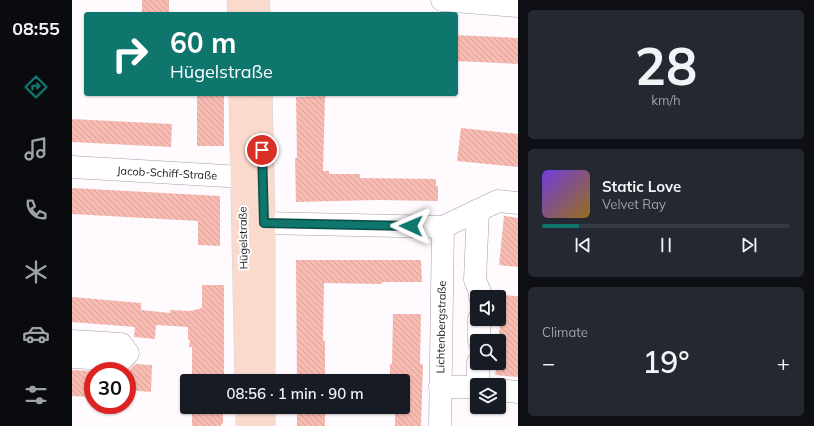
<!DOCTYPE html>
<html lang="en">
<head>
<meta charset="utf-8">
<style>
	:root { --surface:#171b24; --page:#242831; --text:#f1f3f6; --muted:#9ea1a6; --line:#363941; --accent:#0f766e }
	body { margin:0; font-family:Mulish,sans-serif; background:var(--page); color:var(--text); height:100vh; display:flex; flex-direction:column; font-size:15px; white-space:nowrap }
	* { box-sizing:border-box; margin:0 }
	p { font-size:13px; color:var(--muted) }
	.icon { flex:none; width:22px; height:22px; fill:none; stroke:currentColor; stroke-width:2; stroke-linecap:round; stroke-linejoin:round }
	.map { position:relative; flex:1; overflow:hidden }
	.side { display:flex; flex-direction:column; gap:10px; padding:10px; background:#0d0f14; width:296px }
	.side>* { flex:none }
	.guide { position:absolute; left:12px; top:12px; width:374px; height:84px; border-radius:4px; box-shadow:0 1px 3px #0004; background:#0f766e; color:#fff; overflow:hidden }
	.fabs { position:absolute; left:398px; top:290px; display:grid; gap:8px }
	.fabs a { display:grid; place-items:center; width:36px; height:36px; border-radius:4px; background:var(--surface); box-shadow:0 1px 3px #0004; font-size:20px }
	.speed { position:absolute; left:12px; top:362px; display:flex; gap:8px; font-size:20px; font-weight:700; text-align:center }
	.speed>* { display:grid; place-content:center; width:52px; height:52px; border-radius:50%; background:var(--surface); box-shadow:0 1px 3px #0004; line-height:1 }
	.speed .limit { border:6px solid #d22; background:#fff; color:#111 }
	.pin { position:absolute; display:grid; place-items:center; width:34px; height:34px; color:#fff; margin:-17px; border:2px solid #fff; border-radius:50%; box-shadow:0 1px 4px #0007 }
	.me { position:absolute; width:44px; margin:-22px; rotate:271deg; stroke-linejoin:round; filter:drop-shadow(0 0 3px #0008) }
	.turn { display:flex; align-items:center; gap:14px; height:84px; padding:0 20px; font-size:18px }
	.turn .icon { width:52px; height:52px; stroke-width:2.5 }
	.turn b { display:block; font-size:28px; line-height:34px }
	.big { font-size:30px; font-weight:600; line-height:1.1 }
	.side .widget { flex:1; display:flex; flex-direction:column; justify-content:center; gap:6px; min-width:0; padding:0 14px; border-radius:6px; background:var(--page) }
	.side .dial { align-items:center; gap:0 }
	.dial b { font-size:52px; line-height:1 }
	.song { display:flex; align-items:center; gap:12px }
	.cover { width:48px; height:48px; border-radius:6px; background:linear-gradient(135deg,hsl(260 70% 55%),hsl(40 70% 35%)) }
	.played { height:4px; border-radius:2px; background:linear-gradient(90deg,var(--accent) 15%,var(--line) 15%) }
	.keys { display:flex; justify-content:space-around; direction:ltr }
	.heat { display:flex; justify-content:space-between; align-items:center; font-size:22px; direction:ltr }
	.trip { position:absolute; left:108px; top:374px; width:230px; height:40px; border-radius:4px; background:var(--surface); box-shadow:0 1px 3px #0004; font-weight:600; line-height:40px; text-align:center }
	main { display:flex; flex:1; min-height:0 }
	.tab-bar { display:flex; flex-direction:column; width:72px; justify-content:space-around; align-items:center; background:#090b0e; color:var(--muted) }
	.tab-bar .icon { width:28px; height:28px }
	.tab-bar .current { color:var(--accent) }
	.tab-bar b { font-size:18px; color:var(--text) }
	.map>svg:first-child { display:block }
	.building { fill:url(#building-back-hatch) }
	.lines { fill:none; stroke-linecap:round; stroke-linejoin:round }
	.minor-casing { stroke:#ab9aaa; stroke-width:23 }
	.major-casing { stroke:#d6d5d6; stroke-width:23 }
	.minor { stroke:#fff; stroke-width:22 }
	.major { stroke:#fadacd; stroke-width:22 }
	.route-casing { stroke:#0a4d48; stroke-width:10 }
	.route { stroke:#0f766e; stroke-width:7 }
	.labels { text-anchor:middle; stroke-width:4; stroke-linejoin:round; paint-order:stroke }
	.street-label { font-size:11px; fill:#1e171e; stroke:#fff }
</style>
</head>
<body>
<main>
<nav class="tab-bar">
<b>08:55</b>
<svg class="icon current" aria-label="directions" viewBox="0 0 24 24"><path d="M12 3l9 9-9 9-9-9zM9 14v-3h6M13 9l2 2-2 2"/></svg>
<svg class="icon" aria-label="music" viewBox="0 0 24 24"><path d="M9 18V5l10-2v13"/><circle cx="6" cy="18" r="3"/><circle cx="16" cy="16" r="3"/></svg>
<svg class="icon" aria-label="phone" viewBox="0 0 24 24"><path d="M5 4h4l2 5-3 2q2 4 5 5l2-3 5 2v4C11 20 4 13 5 4z"/></svg>
<svg class="icon" aria-label="climate" viewBox="0 0 24 24"><path d="M12 3v18M4 7l16 10M4 17L20 7"/></svg>
<svg class="icon" aria-label="car" viewBox="0 0 24 24"><path d="M5 17H2v-5l4-1 3-4h7l3 4 3 1v5h-3M9 17h6M6 11h13"/><circle cx="7" cy="17" r="2"/><circle cx="17" cy="17" r="2"/></svg>
<svg class="icon" aria-label="filters" viewBox="0 0 24 24"><path d="M4 7h16M4 17h16"/><circle cx="9" cy="7" r="2"/><circle cx="15" cy="17" r="2"/></svg>
</nav>
<div class="map">
<svg width="446" height="426" viewBox="0 0 446 426">
	<defs>
		<pattern id="building-back-hatch" width="6" height="6" patternUnits="userSpaceOnUse"><rect width="6" height="6" fill="#f8bbb2"/><path d="M-1 5l2 2M0 0l6 6M5-1l2 2" fill="none" stroke="#d4a099"/></pattern>
	</defs>
	<rect width="100%" height="100%" fill="#fefafe"/>
	<g class="building">
		<rect x="70" y="0" width="27" height="14"/>
		<polygon points="384,35 446,38 446,64 384,61"/>
		<rect x="125" y="94" width="27" height="52"/>
		<polygon points="253,96 251,171 257,171 257,174 288,174 288,178 364,179 364,186 366,186 366,201 305,200 224,202 223,158 225,158 224,97"/>
		<polygon points="0,119 100,124 99,147 0,142"/>
		<polygon points="389,128 446,134 446,167 385,161"/>
		<polygon points="0,188 148,196 148,246 126,245 126,221 0,214"/>
		<polygon points="432,216 446,218 446,267 427,265"/>
		<polygon points="224,260 349,260 350,282 310,282 310,284 252,283 251,341 253,341 253,380 225,381"/>
		<polygon points="130,285 152,285 152,381 120,381 120,347 117,347 118,339 116,340 116,327 84,325 83,339 62,337 63,327 0,322 0,297 69,303 69,310 98,313 98,310 118,311 130,308"/>
		<polygon points="430,295 446,296 446,377 423,375 425,363 427,363 427,335"/>
		<polygon points="321,314 349,314 348,364 351,364 349,426 323,426 323,413 331,413 331,381 318,381 318,364 320,364"/>
		<polygon points="63,364 80,365 79,392 55,390 55,374 57,374 58,369"/>
		<polygon points="0,370 21,371 21,397 0,396"/>
		<polygon points="120,407 148,407 149,412 151,412 151,424 149,424 149,426 120,426"/>
		<rect x="225" y="407" width="28" height="19"/>
	</g>
	<g class="lines">
		<defs>
			<g id="minor">
				<polyline points="370,0 446,6"/>
				<polyline points="0,167 188,178"/>
				<polyline points="406,210 403,280 408,292 408,297"/>
				<polyline points="192,223 371,227 426,201 446,203"/>
				<polyline points="0,341 49,344 56,353 49,360 0,357"/>
				<polyline points="407,341 407,319"/>
				<polyline points="406,385 406,363"/>
				<polyline points="368,387 405,387"/>
				<polyline points="427,390 446,392"/>
				<polyline points="368,426 371,227"/>
			</g>
			<g id="major">
				<polyline points="166,0 167,14"/>
				<polyline points="186,0 187,14"/>
				<polyline points="168,94 174,381"/>
				<polyline points="189,94 192,223 192,381"/>
				<polyline points="175,407 175,426"/>
				<polyline points="192,426 192,407"/>
			</g>
		</defs>
		<use href="#minor" class="minor-casing"/>
		<use href="#major" class="major-casing"/>
		<use href="#minor" class="minor"/>
		<use href="#major" class="major"/>
	</g>
	<g class="lines">
		<defs>
			<polyline id="route" points="190,150 192,223 339,226"/>
		</defs>
		<use href="#route" class="route-casing"/>
		<use href="#route" class="route"/>
	</g>
	<g class="labels">
		<g class="street-label">
			<text transform="translate(95 173) rotate(3)" y="4">Jacob-Schiff-Straße</text>
			<text transform="translate(171 238) rotate(-91)" y="4">Hügelstraße</text>
			<text transform="translate(369 327) rotate(-89)" y="4">Lichtenbergstraße</text>
		</g>
	</g>
</svg>
<div class="fabs">
<a><svg class="icon" aria-label="sound" viewBox="0 0 24 24"><path d="M4 9h4l5-4v14l-5-4H4zM17 9q2 3 0 6"/></svg></a>
<a><svg class="icon" aria-label="search" viewBox="0 0 24 24"><circle cx="10" cy="10" r="6"/><path d="M15 15l6 6"/></svg></a>
<a><svg class="icon" aria-label="layers" viewBox="0 0 24 24"><path d="M12 4l9 5-9 5-9-5zM3 14l9 5 9-5"/></svg></a>
</div>
<div class="speed"><div class="limit">30</div></div>
<div class="pin" style="left:190px;top:150px;background:#d93025"><svg class="icon" aria-label="arrive" viewBox="0 0 24 24"><path d="M6 21V4h12l-3 4 3 4H6"/></svg></div>
<svg class="me" style="left:339px;top:226px" viewBox="-20 -20 40 40"><path d="M0-17L14 15 0 8-14 15z" fill="#0f766e" stroke="#fff" stroke-width="4"/></svg>
<div class="trip">08:56 · 1 min · 90 m</div>
<div class="guide">
<div class="turn"><svg class="icon" aria-label="right" viewBox="0 0 24 24"><path d="M7 20v-9h11M14 6l5 5-5 5"/></svg><div><b>60 m</b>Hügelstraße</div></div>
</div>
</div>
<section class="side">
<div class="widget dial"><b>28</b><p>km/h</p></div>
<div class="widget">
<div class="song"><i class="cover"></i><div><b>Static Love</b><p>Velvet Ray</p></div></div>
<div class="played"></div>
<div class="keys"><svg class="icon" aria-label="previous" viewBox="0 0 24 24"><path d="M18 5L8 12l10 7zM5 5v14"/></svg><svg class="icon" aria-label="pause" viewBox="0 0 24 24"><path d="M8 5v14M16 5v14"/></svg><svg class="icon" aria-label="next" viewBox="0 0 24 24"><path d="M6 5l10 7-10 7zM19 5v14"/></svg></div>
</div>
<div class="widget"><p>Climate</p>
<div class="heat"><a>−</a><b class="big">19°</b><a>+</a></div>
</div>
</section>
</main>
</body>
</html>
